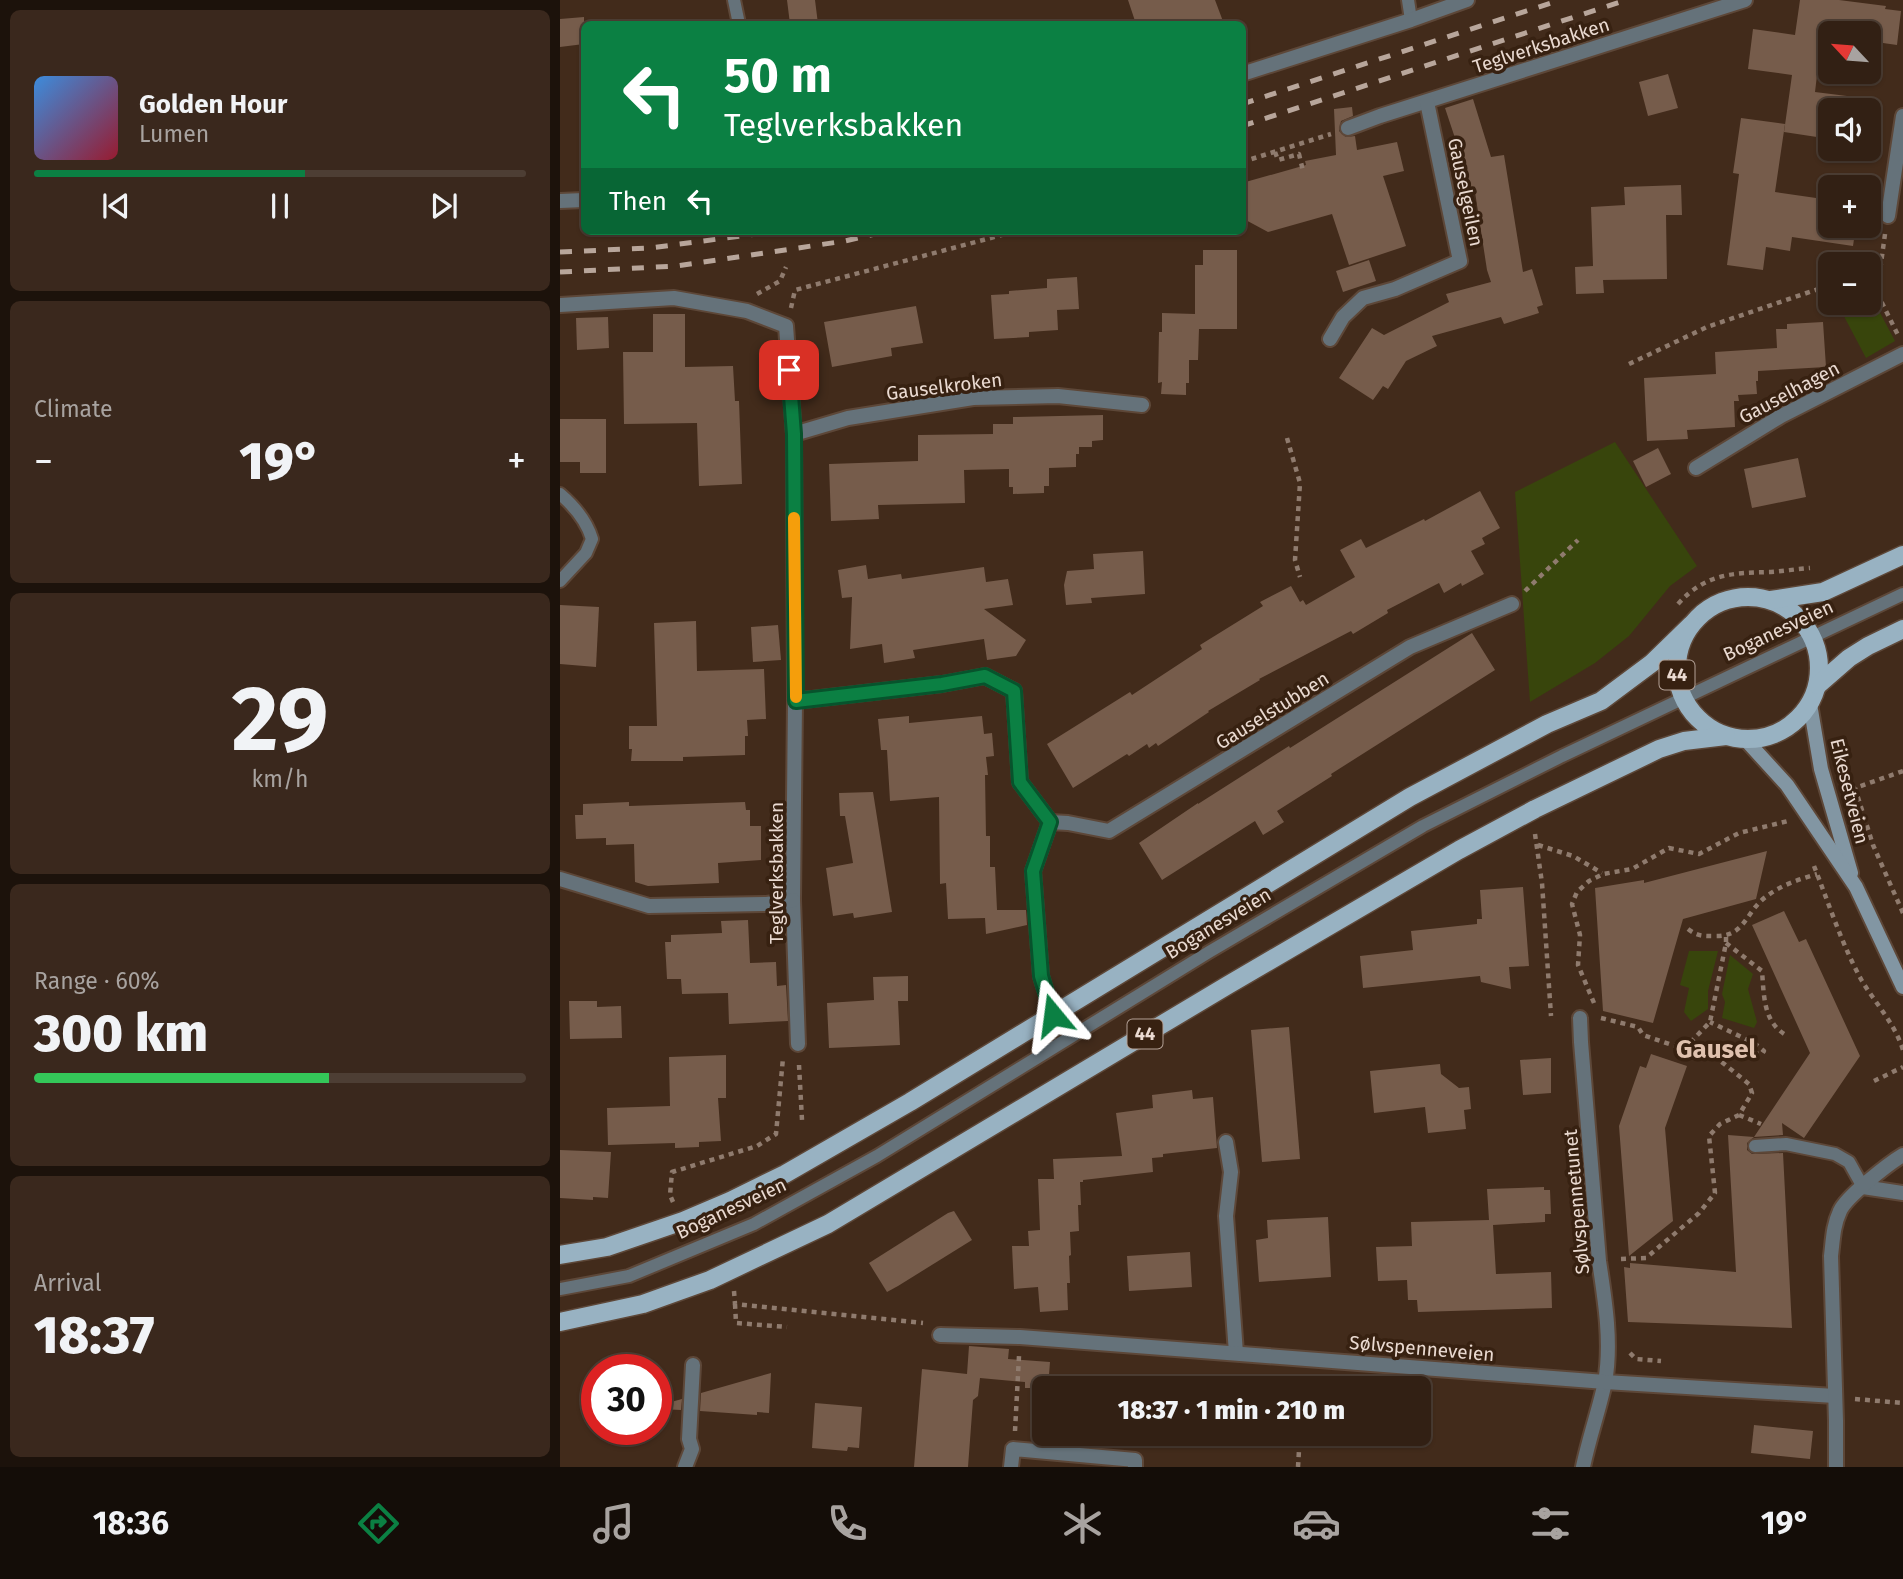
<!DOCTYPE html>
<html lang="en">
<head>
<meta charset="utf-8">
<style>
	:root { --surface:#322014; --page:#3a281d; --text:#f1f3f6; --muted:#a8a3a0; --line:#4d3e34; --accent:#0b8043 }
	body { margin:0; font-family:"Fira Sans",sans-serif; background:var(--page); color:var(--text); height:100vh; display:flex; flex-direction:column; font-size:26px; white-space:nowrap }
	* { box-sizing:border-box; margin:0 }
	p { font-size:23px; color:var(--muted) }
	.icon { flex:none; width:38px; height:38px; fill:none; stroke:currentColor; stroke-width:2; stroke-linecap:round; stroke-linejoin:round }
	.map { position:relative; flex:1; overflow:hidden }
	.details { display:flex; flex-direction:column; gap:10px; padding:10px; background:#1c120b; width:560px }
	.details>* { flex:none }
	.hud { position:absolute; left:21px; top:21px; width:665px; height:214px; border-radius:10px; box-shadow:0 2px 5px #0004,0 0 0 2px var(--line); background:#0b8043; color:#fff; overflow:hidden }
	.needle { width:46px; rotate:296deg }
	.tools { position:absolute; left:1258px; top:21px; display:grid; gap:14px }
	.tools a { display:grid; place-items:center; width:63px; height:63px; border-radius:10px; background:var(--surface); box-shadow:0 2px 5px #0004,0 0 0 2px var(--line); font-size:35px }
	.speed { position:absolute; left:21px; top:1354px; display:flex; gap:14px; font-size:35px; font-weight:700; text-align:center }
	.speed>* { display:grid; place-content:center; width:91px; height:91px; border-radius:50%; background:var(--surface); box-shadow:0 2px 5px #0004,0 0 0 2px var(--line); line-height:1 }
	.speed .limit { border:10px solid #d22; background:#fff; color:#111 }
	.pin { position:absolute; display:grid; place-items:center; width:60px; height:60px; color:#fff; margin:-30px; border-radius:14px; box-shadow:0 4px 10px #0006 }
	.me { position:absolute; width:77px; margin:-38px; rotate:344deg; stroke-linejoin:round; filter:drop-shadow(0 0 5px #0008) }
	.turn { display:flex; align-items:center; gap:24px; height:147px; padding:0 28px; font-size:32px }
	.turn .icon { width:91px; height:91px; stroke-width:2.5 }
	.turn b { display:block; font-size:49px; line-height:60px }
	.then { display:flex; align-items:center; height:66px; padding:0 28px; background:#0003; gap:14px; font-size:26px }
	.big { font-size:52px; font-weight:800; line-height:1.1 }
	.details .card { flex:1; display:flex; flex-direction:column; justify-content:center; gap:10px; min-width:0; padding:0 24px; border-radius:10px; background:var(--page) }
	.details .dial { align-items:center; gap:0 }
	.dial b { font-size:91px; line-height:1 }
	.song { display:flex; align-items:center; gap:21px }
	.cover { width:84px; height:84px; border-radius:10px; background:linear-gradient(135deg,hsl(210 70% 55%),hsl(350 70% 35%)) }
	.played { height:7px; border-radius:4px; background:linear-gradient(90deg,var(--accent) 55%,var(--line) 55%) }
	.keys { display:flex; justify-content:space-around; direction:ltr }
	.heat { display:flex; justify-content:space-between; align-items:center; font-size:38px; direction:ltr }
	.charge { height:10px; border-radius:5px; background:linear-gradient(90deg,#34c759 60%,var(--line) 0) }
	.trip { position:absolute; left:472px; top:1376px; width:399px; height:70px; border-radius:10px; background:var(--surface); box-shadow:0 2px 5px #0004,0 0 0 2px var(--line); font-weight:800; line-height:70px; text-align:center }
	.tabs { display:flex; height:112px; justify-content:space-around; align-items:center; background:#140d08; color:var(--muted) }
	.tabs .icon { width:49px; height:49px }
	.tabs .current { color:var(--accent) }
	.tabs b { font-size:32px; color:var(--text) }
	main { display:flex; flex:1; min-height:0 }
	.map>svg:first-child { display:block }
	.green { fill:#38450c }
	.building { fill:#765c4b }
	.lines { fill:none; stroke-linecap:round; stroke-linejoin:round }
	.lane-casing { stroke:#5d4738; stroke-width:16 }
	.street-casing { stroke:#5d4738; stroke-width:18 }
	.secondary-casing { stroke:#5d4738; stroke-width:18 }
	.primary-casing { stroke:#5d4738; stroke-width:21 }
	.path { stroke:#8f7b6e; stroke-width:4.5; stroke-dasharray:5 5; stroke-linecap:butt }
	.lane { stroke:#65727a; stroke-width:12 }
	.street { stroke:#65727a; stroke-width:14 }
	.secondary { stroke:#8296a3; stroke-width:14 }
	.primary { stroke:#98b2c2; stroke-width:18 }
	.rail { stroke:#b8a69b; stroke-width:5; stroke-dasharray:12 12; stroke-linecap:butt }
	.route-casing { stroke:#07532c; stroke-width:18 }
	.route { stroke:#0b8043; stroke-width:12 }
	.slow { stroke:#f59e0b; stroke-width:12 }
	.labels { text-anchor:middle; stroke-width:7; stroke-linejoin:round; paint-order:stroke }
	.shield { fill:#372111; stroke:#b4a297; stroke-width:2 }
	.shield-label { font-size:18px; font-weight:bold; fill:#eadad1 }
	.street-label { font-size:19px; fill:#eadad1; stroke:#372111 }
	.district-label { font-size:26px; font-weight:bold; fill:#dfc1ae; stroke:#372111 }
</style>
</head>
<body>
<main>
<section class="details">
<div class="card">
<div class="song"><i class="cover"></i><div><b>Golden Hour</b><p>Lumen</p></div></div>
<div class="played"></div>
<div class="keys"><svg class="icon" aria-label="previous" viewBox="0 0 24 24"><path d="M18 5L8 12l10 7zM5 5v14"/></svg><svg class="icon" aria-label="pause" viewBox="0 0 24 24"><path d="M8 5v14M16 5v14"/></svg><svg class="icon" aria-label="next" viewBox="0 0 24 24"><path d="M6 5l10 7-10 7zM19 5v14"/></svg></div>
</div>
<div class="card"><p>Climate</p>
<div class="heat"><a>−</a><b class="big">19°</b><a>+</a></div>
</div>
<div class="card dial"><b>29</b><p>km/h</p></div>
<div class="card"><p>Range · 60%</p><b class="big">300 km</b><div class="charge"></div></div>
<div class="card"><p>Arrival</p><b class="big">18:37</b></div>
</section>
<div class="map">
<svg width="1343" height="1467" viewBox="0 0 1343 1467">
	<rect width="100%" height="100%" fill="#422b1b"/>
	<g class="green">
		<polygon points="1309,292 1335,341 1306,358 1277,303 1309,303"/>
		<polygon points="1055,442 1137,566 1110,586 1069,636 1035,663 970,702 955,492"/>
		<polygon points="1129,951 1158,951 1148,991 1148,1009 1131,1021 1124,1012 1129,988 1120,985"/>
		<polygon points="1170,955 1193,974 1188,989 1197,1022 1194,1028 1162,1018 1165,1002 1162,994"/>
	</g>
	<g class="building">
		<polygon points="227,0 255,0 258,24 230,24"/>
		<polygon points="568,0 655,0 664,24 576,24"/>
		<polygon points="1240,0 1279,0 1326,6 1325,9 1341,11 1337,45 1309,41 1309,33 1262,33 1255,92 1295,97 1295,102 1312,104 1309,125 1309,110 1270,110 1270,139 1224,132 1232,75 1188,69 1193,29 1235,35"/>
		<polygon points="24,17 24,44 0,47 0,19"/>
		<polygon points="1108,74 1118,108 1088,116 1079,82"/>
		<polygon points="913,99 931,157 944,155 963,272 972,269 983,305 977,307 979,313 944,324 941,317 872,336 877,346 846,361 828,389 823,386 813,400 779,378 812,328 824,335 889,302 886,294 931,282 927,270 915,192 908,193 899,137 895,138 885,108"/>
		<polygon points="792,107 793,116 781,121 779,131 786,137 795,136 797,150 837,142 844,171 823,176 846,246 789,265 772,214 708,232 682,218 682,183 746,165 745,161 776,155 774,109"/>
		<polygon points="1181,118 1225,124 1215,192 1263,199 1264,198 1270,199 1270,226 1296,226 1293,246 1232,237 1230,251 1206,247 1203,270 1167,265 1179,174 1173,173"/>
		<polygon points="1121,185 1122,215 1106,215 1107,279 1043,280 1044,293 1016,294 1015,267 1033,266 1031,207 1065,205 1064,187"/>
		<polygon points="643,250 677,250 677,329 639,329 638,360 629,360 629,383 626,383 626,395 601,394 602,382 598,383 599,332 602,332 602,313 635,314 635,265 643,265"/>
		<polygon points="809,260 816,281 783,292 776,271"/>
		<polygon points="517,277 519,309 497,310 498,330 469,332 469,337 434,339 431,295 449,294 449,291 487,288 487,279"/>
		<polygon points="356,306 363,343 331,348 332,356 272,367 264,322"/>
		<polygon points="93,314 125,314 125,367 173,366 175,401 179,401 182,484 139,486 137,423 64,424 63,352 93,352"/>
		<polygon points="48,317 49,348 17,350 16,318"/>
		<polygon points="1263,322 1266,367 1198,371 1198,381 1196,381 1197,394 1178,395 1179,401 1174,401 1175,427 1127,430 1128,439 1087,441 1084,378 1156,374 1155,352 1217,348 1216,329 1227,329 1227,324"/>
		<polygon points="543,415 543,440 532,441 532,447 519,447 519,454 516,454 516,467 489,468 489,486 484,486 484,493 453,494 453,487 449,487 449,469 404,470 405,503 318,505 319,519 271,521 269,464 358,461 358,435 433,434 433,424 453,424 453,417"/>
		<polygon points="0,419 46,419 46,473 20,473 20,462 0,462"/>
		<polygon points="1098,448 1111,474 1086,487 1073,461"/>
		<polygon points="1238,458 1246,497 1192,508 1184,469"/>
		<polygon points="920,491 940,528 922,538 925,544 911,551 924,574 902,586 901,583 884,593 879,583 827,610 828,613 793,634 791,631 699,679 700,680 648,711 649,712 598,746 596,743 589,748 587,744 569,756 567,754 513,788 487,744 570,692 572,695 642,649 640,645 703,606 700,602 731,586 740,602 743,600 746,605 795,577 780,550 801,539 806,548 864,519 865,521"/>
		<polygon points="583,551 585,594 531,598 532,603 506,605 504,585 507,571 534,569 533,554"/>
		<polygon points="306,565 308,579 341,574 342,579 424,567 426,582 448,579 453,605 424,609 466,640 456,656 427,660 424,639 353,650 355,658 324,663 322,644 290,649 292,597 282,598 278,570"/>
		<polygon points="0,605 39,607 36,667 0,664"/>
		<polygon points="136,621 137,671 204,669 206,719 187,720 188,736 185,736 185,755 123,757 123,761 71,761 72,749 69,749 69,726 97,726 94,623"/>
		<polygon points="218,625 221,660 193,662 191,627"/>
		<polygon points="912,633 935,670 771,774 772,776 717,811 724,822 703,835 695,821 602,880 579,843 638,803 638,804 729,746 730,748"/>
		<polygon points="349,716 349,723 422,716 424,734 432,733 434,756 426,757 428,775 425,775 426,836 430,836 430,867 435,867 437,910 466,910 467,925 426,934 425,918 388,919 386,883 380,884 379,797 330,801 327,750 321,750 318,719"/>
		<polygon points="313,792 332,912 294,918 293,913 273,916 266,868 293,863 285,816 280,816 279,793"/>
		<polygon points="69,802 69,806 185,802 186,810 190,810 190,826 201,826 201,860 158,863 159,883 88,886 75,882 74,844 46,845 46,838 16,839 15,815 23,815 23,804"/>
		<polygon points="1207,851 1196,899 1123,919 1093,1023 1043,1011 1035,888 1084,880 1084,883"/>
		<polygon points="963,887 969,966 949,967 951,989 921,982 920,976 803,988 800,956 853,950 851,931 917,924 917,919 922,919 920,890"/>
		<polygon points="1224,911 1239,942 1246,939 1300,1056 1244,1138 1222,1123 1223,1135 1194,1137 1187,1143 1187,1150 1192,1154 1223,1153 1232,1328 1068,1322 1064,1267 1070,1268 1070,1263 1176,1272 1168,1135 1194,1137 1250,1053 1192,925"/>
		<polygon points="188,920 190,963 216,962 217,986 226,985 228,1021 169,1024 168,993 122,994 121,979 107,979 105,942 111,942 111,935 162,933 161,921"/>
		<polygon points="348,976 348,1001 338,1001 340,1045 269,1048 267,1003 314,1000 313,977"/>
		<polygon points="9,1001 37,1001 37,1007 61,1006 62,1038 10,1039"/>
		<polygon points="729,1027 740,1159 702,1162 691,1030"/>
		<polygon points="1091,1054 1127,1066 1105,1128 1113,1221 1069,1256 1059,1126 1080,1066 1086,1068"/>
		<polygon points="166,1055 166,1098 158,1098 161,1141 139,1142 139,1147 115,1148 115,1143 48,1145 47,1108 110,1106 109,1057"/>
		<polygon points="991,1058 991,1093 963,1095 960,1060"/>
		<polygon points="880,1064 881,1074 899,1088 909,1087 911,1109 904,1110 906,1129 868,1133 865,1107 814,1113 810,1071"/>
		<polygon points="632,1090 633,1099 653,1097 657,1148 603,1154 603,1157 592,1158 593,1172 523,1180 523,1182 520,1182 521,1205 518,1205 519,1231 510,1232 511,1255 509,1256 510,1283 507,1283 508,1310 480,1312 478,1287 454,1289 452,1246 469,1246 468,1231 480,1230 478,1179 494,1179 493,1159 562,1156 556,1113 593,1108 592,1095"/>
		<polygon points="0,1150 51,1152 48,1198 33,1197 33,1200 0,1198"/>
		<polygon points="984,1187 984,1190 990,1190 991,1214 985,1214 985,1222 933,1225 936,1274 991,1272 992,1308 858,1312 857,1300 848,1300 847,1280 818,1281 816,1247 852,1246 851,1222 929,1220 927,1189"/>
		<polygon points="394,1211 412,1240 338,1286 327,1292 309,1263 388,1213"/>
		<polygon points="768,1217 771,1277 699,1282 696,1240 708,1238 707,1220"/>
		<polygon points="630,1252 632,1287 569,1291 567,1256"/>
		<polygon points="409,1346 449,1349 448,1359 490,1362 488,1388 465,1388 465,1382 420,1378 418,1396 413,1400 408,1467 354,1467 362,1369 407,1374"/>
		<polygon points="211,1373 209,1413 197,1412 197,1415 140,1411 141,1393"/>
		<polygon points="122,1399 121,1410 100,1409 100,1405"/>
		<polygon points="255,1403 302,1407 299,1448 288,1447 287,1451 252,1448"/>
		<polygon points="1194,1425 1253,1431 1250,1459 1191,1453"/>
	</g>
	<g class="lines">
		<defs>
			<g id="lane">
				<polyline points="174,0 179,24"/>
				<polyline points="848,0 851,20"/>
				<path d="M0,494C14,506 27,522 32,539L26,553L0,581"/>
				<polyline points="1195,1146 1226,1144 1275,1154 1289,1162 1303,1187"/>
				<polyline points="0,1289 69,1276 194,1224 317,1156 649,952 863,826 1002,756 1343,594"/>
			</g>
			<g id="street">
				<polyline points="682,74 851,20 907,0"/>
				<polyline points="788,128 820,116 1185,0"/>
				<polyline points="0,201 24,200"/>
				<polyline points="1328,216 1343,116"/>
				<polyline points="0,305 114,298 187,311 226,326 234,434 235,701 233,900 238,1044"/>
				<polyline points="770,339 783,317 803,298 835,289 900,261 867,102"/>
				<polyline points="234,434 288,418 413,398 498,396 582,405"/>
				<polyline points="1136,468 1221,416 1343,354"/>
				<polyline points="235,701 382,684 425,676 454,691 460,782 490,822 473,871 481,976 493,1015"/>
				<polyline points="490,822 508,823 549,831 850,647 952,604"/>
				<polyline points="0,879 89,906 207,904 233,900"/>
				<path d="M1020,1018L1021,1042L1039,1261C1045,1300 1052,1343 1045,1382C1039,1410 1029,1438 1023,1467"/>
				<polyline points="666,1142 671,1172 666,1216 676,1353"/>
				<polyline points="1303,1187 1343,1193"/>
				<polyline points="380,1335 460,1337 1045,1382 1275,1396"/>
				<polyline points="125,1467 132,1449 129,1439 133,1365"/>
				<polyline points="451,1467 453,1449 575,1460 575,1467"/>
				<path d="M1276,1467V1421L1271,1256C1273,1240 1273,1226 1280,1211C1286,1197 1328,1164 1343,1155"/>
			</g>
			<g id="secondary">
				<polyline points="1250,704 1261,769 1291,873"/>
				<polyline points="1185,739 1227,785 1296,887 1343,987"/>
			</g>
			<g id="primary">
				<circle cx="1188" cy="668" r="71"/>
				<polyline points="1211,600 1263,592 1343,555"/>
				<polyline points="1258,685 1289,658 1308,646 1343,629"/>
				<polyline points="0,1255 47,1247 123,1221 170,1201 225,1174 350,1102 850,797 987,724 1041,701 1092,663 1131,625"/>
				<polyline points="0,1322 83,1304 108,1295 150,1280 268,1224 668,985 899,850 975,809 1099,749 1124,741 1166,736"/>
			</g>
		</defs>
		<use href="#lane" class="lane-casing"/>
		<use href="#street" class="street-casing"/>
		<use href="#secondary" class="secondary-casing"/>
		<use href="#primary" class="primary-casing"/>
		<g class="path">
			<polyline points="715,152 718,160 739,154 743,171"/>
			<polyline points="682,162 771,134"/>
			<polyline points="1325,234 1317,293 1338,335"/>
			<polyline points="1309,285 1317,292"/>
			<polyline points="197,294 220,281 226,267"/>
			<polyline points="231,308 235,290 457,231"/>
			<polyline points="1069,364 1147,327 1270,285"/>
			<polyline points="727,438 740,483 735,560 740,577"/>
			<polyline points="965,591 1018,540"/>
			<path d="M1118,604C1146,573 1173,573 1211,572C1224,571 1237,569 1250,568"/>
			<polyline points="1343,771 1295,788 1313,845 1343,913"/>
			<polyline points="975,834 982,883 991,1016"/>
			<polyline points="978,845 1013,856 1042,873"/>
			<path d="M1254,866C1269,904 1282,945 1302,981C1316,1004 1335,1024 1343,1050"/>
			<path d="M1128,929C1137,936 1142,936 1153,936C1186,938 1185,911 1207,896C1221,885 1240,879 1257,874"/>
			<path d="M1166,943L1202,971C1204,995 1203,1022 1226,1035"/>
			<polyline points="1034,1003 1018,965 1020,935 1012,904 1017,892 1029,881 1043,874 1072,869 1109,848 1139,854 1179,833 1228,821"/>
			<polyline points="1041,1018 1078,1027 1083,1035 1124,1049 1150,1022 1166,943 1166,937"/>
			<polyline points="239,1065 242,1120"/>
			<polyline points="1314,1081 1343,1067"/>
			<polyline points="1179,1115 1201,1124"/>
			<polyline points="113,1202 110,1195 112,1172 197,1146 216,1134 223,1058"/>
			<polyline points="1061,1259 1086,1258 1139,1213 1155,1193 1149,1136 1160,1124 1179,1115 1192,1093 1189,1084 1153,1055 1155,1050 1202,1054 1204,1051 1194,1043 1150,1022"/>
			<polyline points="174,1291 175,1304 363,1323"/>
			<polyline points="175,1304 176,1323 227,1327"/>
			<polyline points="1070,1353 1076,1359 1101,1361"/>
			<polyline points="1295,1399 1343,1403"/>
			<polyline points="455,1431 459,1356"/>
			<polyline points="738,1467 740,1433"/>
		</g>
		<use href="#lane" class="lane"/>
		<use href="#street" class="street"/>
		<use href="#secondary" class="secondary"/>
		<use href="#primary" class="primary"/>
		<g class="rail">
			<polyline points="682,104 1000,0"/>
			<polyline points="682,126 1066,0"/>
			<polyline points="0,252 90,248 219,231"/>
			<polyline points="0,272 117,266 285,241 328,231"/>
		</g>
	</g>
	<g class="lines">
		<defs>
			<polyline id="route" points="229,370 234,434 236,701 382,684 425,676 454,691 460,782 490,822 473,871 481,976 493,1015"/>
		</defs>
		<use href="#route" class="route-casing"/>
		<use href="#route" class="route"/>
		<polyline class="slow" points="234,518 236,697"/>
	</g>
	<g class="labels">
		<g class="shield">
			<rect x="1099.5" y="660.5" width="35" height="29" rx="5"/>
			<rect x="567.5" y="1019.5" width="35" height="29" rx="5"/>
		</g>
		<g class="shield-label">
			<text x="1117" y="681">44</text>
			<text x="585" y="1040">44</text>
		</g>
		<g class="street-label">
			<text transform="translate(981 45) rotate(-18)" y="7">Teglverksbakken</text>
			<text transform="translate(906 192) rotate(78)" y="7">Gauselgeilen</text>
			<text transform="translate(384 386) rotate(-7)" y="7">Gauselkroken</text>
			<text transform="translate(1229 392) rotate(-28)" y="7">Gauselhagen</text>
			<text transform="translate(1218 630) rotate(-25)" y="7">Boganesveien</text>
			<text transform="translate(712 710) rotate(-32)" y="7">Gauselstubben</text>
			<text transform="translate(1290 791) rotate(76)" y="7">Eikesetveien</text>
			<text transform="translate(216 873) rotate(-90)" y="7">Teglverksbakken</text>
			<text transform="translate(658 923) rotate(-31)" y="7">Boganesveien</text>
			<text transform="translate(1016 1202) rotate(-95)" y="7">Sølvspennetunet</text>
			<text transform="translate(171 1208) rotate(-25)" y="7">Boganesveien</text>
			<text transform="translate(862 1348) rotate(5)" y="7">Sølvspenneveien</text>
		</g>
		<g class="district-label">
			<text x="1156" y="1058">Gausel</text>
		</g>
	</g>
</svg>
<div class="tools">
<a><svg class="needle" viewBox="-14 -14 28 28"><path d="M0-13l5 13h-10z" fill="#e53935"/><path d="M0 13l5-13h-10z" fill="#a8a3a0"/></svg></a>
<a><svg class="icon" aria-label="sound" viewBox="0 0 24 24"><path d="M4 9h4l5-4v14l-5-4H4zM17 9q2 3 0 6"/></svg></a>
<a>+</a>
<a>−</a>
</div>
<div class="speed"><div class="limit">30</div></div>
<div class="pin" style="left:229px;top:370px;background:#d93025"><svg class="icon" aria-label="arrive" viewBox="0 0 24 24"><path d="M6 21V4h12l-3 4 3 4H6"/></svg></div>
<svg class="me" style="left:493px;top:1015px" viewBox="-20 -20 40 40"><path d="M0-17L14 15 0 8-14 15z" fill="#0b8043" stroke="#fff" stroke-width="4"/></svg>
<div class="trip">18:37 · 1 min · 210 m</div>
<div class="hud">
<div class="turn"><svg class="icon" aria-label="left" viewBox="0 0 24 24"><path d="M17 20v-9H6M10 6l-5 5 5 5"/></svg><div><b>50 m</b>Teglverksbakken</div></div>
<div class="then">Then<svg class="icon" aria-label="left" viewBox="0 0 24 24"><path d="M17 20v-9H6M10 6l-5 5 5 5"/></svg></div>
</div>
</div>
</main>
<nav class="tabs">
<b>18:36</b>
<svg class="icon current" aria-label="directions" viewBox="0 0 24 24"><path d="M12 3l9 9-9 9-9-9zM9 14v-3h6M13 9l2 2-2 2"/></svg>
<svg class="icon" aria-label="music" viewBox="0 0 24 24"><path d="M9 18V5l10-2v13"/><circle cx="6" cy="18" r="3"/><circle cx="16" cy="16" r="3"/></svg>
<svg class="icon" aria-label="phone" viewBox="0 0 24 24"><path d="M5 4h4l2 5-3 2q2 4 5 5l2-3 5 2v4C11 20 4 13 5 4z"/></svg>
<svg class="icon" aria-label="climate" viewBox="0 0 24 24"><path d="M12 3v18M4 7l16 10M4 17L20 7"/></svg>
<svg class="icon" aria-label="car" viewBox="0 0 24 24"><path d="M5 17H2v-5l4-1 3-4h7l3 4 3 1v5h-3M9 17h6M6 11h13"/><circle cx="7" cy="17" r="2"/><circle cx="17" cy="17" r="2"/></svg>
<svg class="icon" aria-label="filters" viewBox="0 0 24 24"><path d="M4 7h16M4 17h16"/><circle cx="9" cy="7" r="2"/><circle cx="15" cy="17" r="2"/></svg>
<b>19°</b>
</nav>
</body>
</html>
